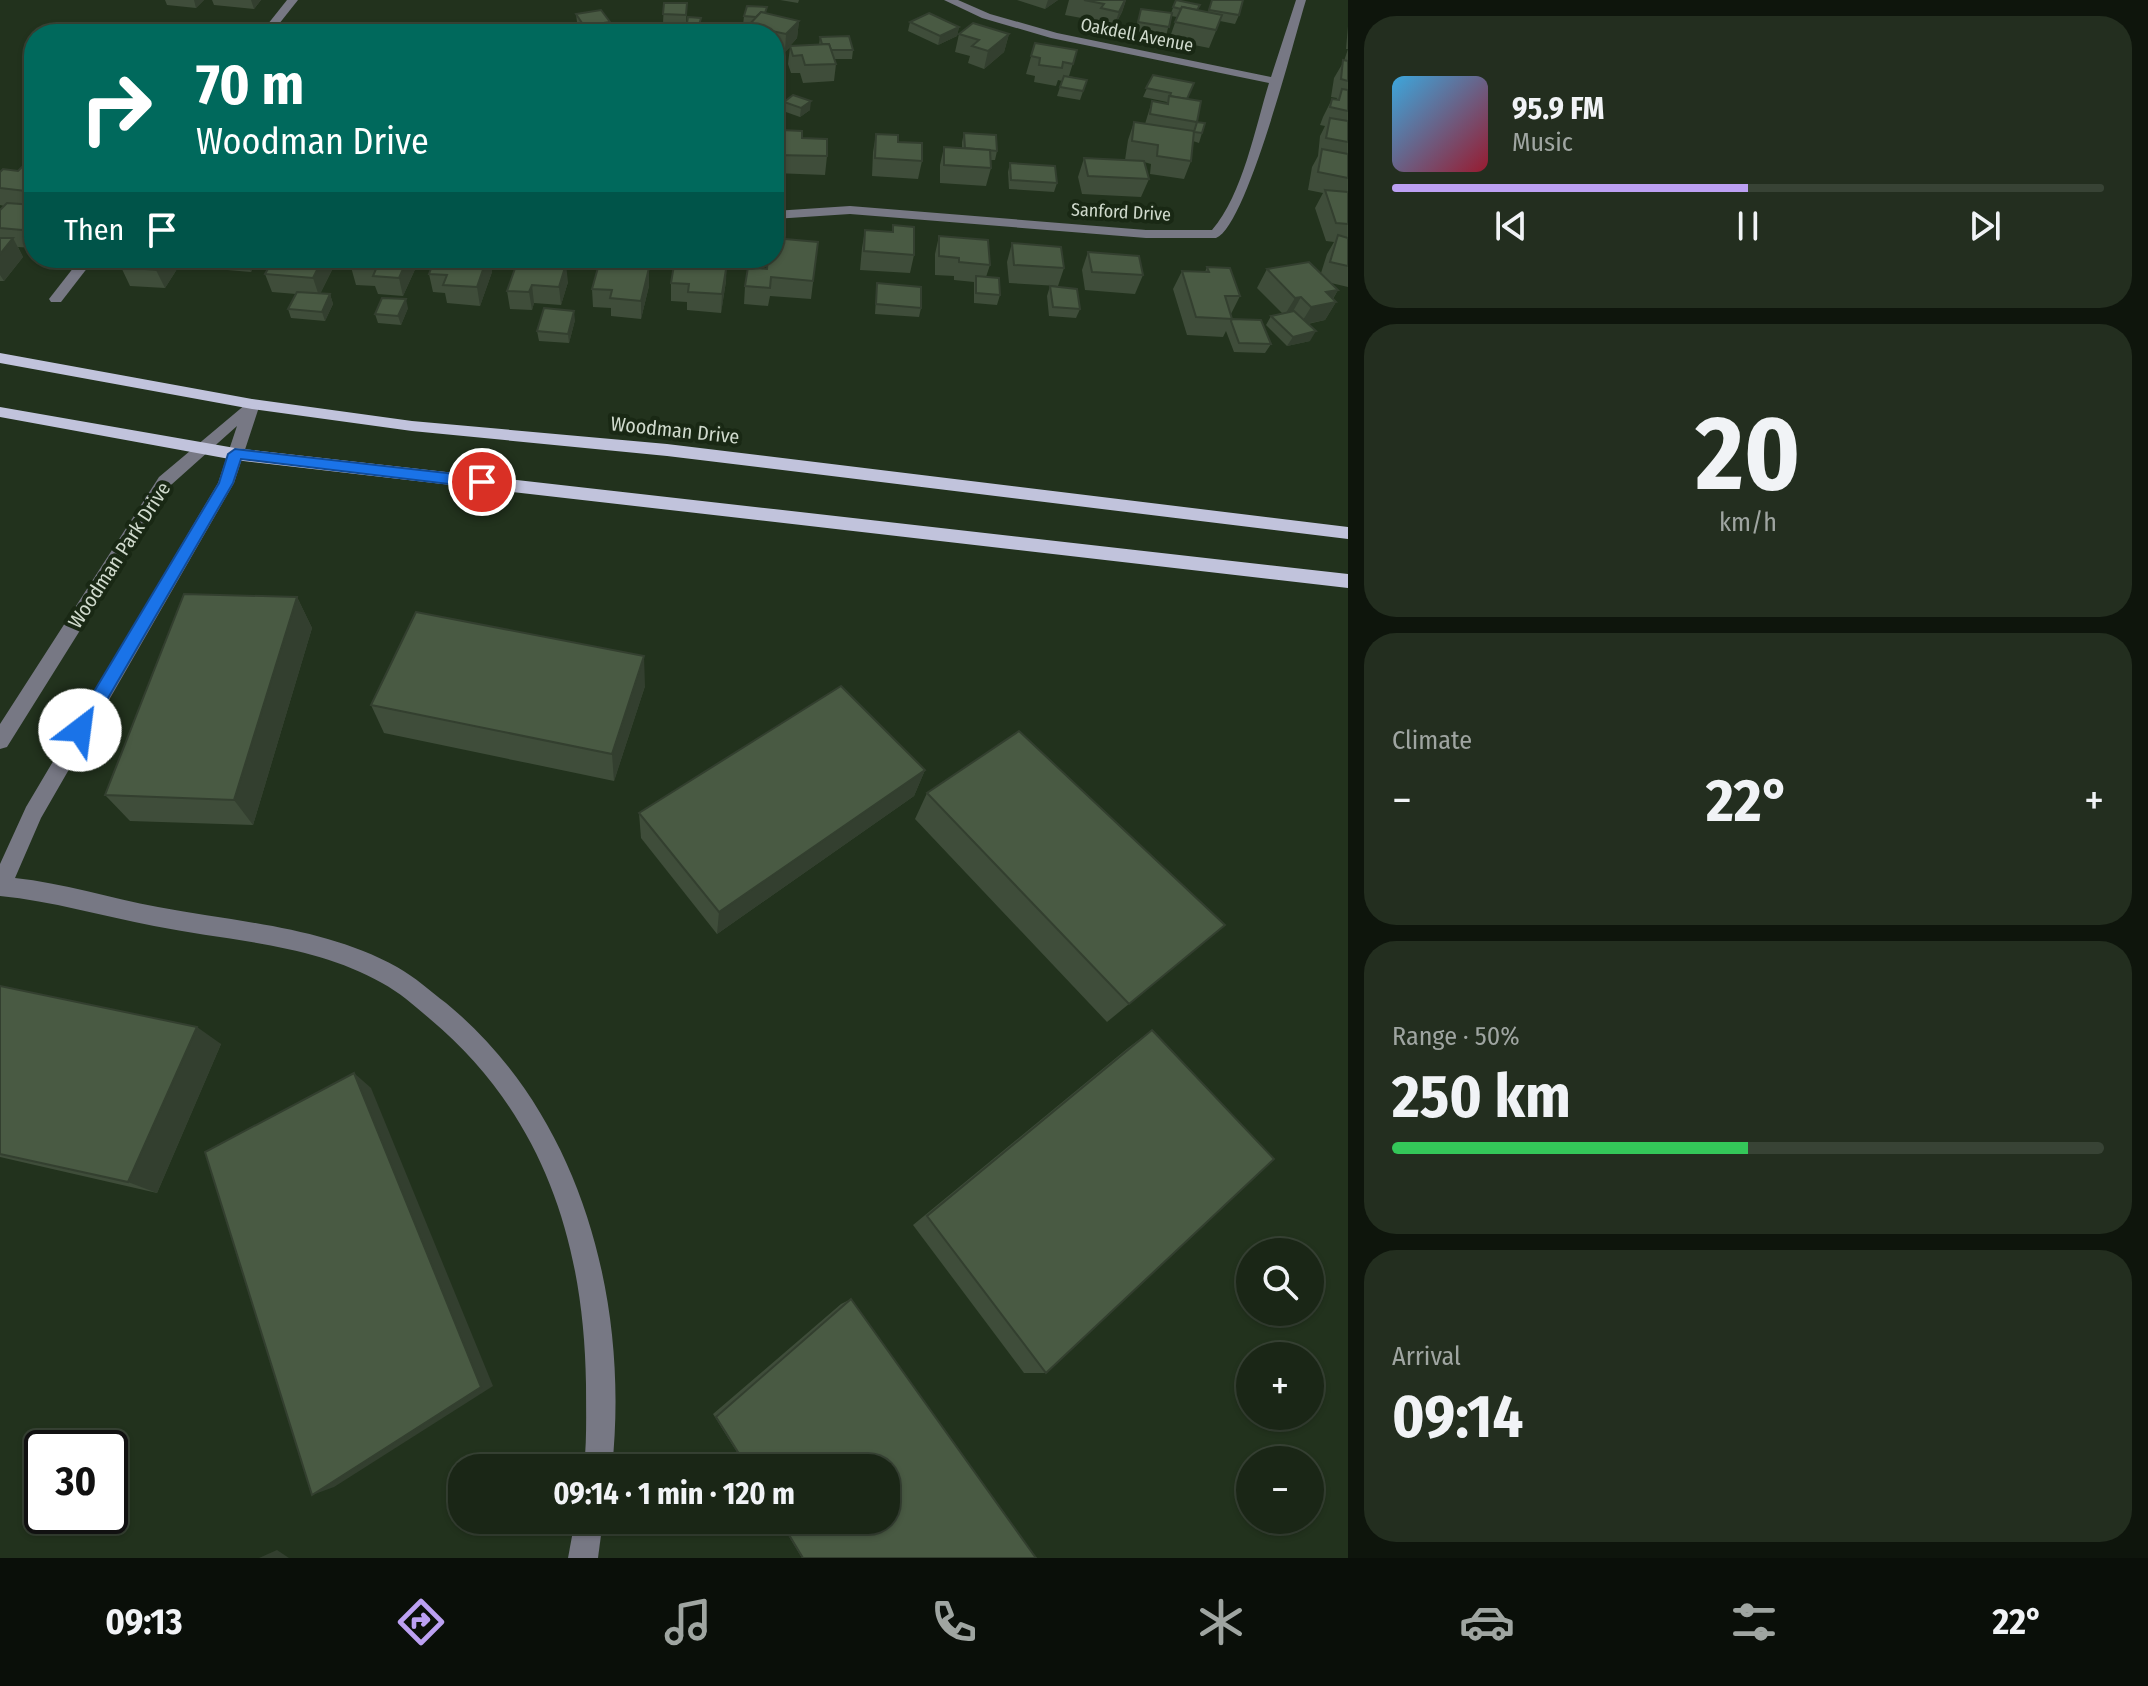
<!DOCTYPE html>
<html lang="en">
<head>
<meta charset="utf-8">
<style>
	:root { --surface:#1a2616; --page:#232e1f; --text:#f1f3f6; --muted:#9fa5a1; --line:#384335; --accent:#bca0f2 }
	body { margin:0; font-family:"Fira Sans Condensed",sans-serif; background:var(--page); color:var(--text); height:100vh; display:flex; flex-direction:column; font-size:30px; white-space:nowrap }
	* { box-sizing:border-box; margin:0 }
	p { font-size:26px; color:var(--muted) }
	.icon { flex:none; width:44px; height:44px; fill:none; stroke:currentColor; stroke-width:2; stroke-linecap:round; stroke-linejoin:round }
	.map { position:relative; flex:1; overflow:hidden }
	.side { display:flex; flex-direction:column; gap:16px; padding:16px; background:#0e150c; width:800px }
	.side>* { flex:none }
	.banner { position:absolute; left:24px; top:24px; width:760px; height:244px; border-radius:32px; box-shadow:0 2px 6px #0004,0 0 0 2px var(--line); background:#00695c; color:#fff; overflow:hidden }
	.buttons { position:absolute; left:1236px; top:1238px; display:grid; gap:16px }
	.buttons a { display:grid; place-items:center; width:88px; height:88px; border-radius:50%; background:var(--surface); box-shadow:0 2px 6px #0004,0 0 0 2px var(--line); font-size:40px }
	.speed { position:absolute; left:24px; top:1430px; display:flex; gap:16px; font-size:40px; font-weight:700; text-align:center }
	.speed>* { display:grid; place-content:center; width:104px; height:104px; border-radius:50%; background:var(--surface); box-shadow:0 2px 6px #0004,0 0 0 2px var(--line); line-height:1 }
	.speed .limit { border:4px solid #111; border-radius:12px; background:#fff; color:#111 }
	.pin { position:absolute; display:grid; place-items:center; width:68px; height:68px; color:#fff; margin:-34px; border:4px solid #fff; border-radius:50%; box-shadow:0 2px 8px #0007 }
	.me { position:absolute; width:88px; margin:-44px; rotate:30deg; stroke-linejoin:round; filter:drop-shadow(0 0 6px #0008) }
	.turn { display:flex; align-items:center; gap:28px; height:168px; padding:0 40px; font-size:36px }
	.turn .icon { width:104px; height:104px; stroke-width:2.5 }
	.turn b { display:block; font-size:56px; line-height:68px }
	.then { display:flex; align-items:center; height:76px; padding:0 40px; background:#0003; gap:16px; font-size:30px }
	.big { font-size:60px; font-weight:700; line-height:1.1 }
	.side .tile { flex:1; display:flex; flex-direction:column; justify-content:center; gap:12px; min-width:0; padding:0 28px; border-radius:32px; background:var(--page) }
	.side .dial { align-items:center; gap:0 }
	.dial b { font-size:104px; line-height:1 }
	.song { display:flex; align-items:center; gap:24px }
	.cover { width:96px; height:96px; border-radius:12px; background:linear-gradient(135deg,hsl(200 70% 55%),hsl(350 70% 35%)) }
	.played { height:8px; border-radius:4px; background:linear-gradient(90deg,var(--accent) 50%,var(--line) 50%) }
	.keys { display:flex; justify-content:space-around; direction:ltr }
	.heat { display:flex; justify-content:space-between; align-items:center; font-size:44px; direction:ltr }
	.charge { height:12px; border-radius:6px; background:linear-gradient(90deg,#34c759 50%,var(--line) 0) }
	.trip { position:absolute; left:448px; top:1454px; width:452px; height:80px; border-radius:32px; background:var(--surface); box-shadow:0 2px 6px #0004,0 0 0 2px var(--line); font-weight:700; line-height:80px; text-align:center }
	.tab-bar { display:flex; height:128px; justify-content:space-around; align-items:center; background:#0a0f09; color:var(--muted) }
	.tab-bar .icon { width:56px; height:56px }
	.tab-bar .on { color:var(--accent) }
	.tab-bar b { font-size:36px; color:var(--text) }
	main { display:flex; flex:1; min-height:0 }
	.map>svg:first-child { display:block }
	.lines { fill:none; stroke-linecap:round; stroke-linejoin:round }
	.minor { fill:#777884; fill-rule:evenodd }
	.major { fill:#c1c3dc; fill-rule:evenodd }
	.wall { fill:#3f4d3a }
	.shaded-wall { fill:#333f2f }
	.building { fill:#495a43; stroke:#333f2f; stroke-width:2 }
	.route { fill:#1a73e8; stroke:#114b97; stroke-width:2 }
	.labels { text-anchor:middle; stroke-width:8; stroke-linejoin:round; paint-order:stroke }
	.far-street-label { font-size:18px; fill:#d0dacd; stroke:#192814 }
	.street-label { font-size:20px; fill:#d0dacd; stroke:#192814 }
</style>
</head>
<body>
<main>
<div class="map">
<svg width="1348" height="1558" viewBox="0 0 1348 1558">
	<rect width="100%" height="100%" fill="#22321d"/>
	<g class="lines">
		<g class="minor">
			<polygon points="287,0 298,0 271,34 260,34"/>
			<path d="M944,0H958L990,14L1057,33L1271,77L1296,0H1306C1294,39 1247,226 1216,238H1146L850,214L774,219V211L850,206L1146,230H1212C1243,194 1255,128 1269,83L1051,38L982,18Z"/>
			<polygon points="81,258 95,258 61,302 51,302 49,299"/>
			<path d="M252,399L260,404L234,483L41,818L15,878C63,883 110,898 158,907C237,922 325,927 397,967C415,977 430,991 446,1003C580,1113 630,1299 612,1468H584C587,1440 586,1412 586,1384C584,1240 542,1113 430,1019C415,1006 399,992 382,983C314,944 229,941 154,926C102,916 52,901 0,896V864L26,807L218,483L237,426L171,485L7,747L0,749V724L159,477Z"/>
			<polygon points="575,1520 603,1520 598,1558 568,1558"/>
		</g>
		<g class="major">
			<polygon points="0,353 252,399 412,421 667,444 1348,527 1348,539 667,456 412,431 252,409 0,363"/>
			<polygon points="0,407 235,448 1348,574 1348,588 235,460 0,417"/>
		</g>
	</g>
	<g class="wall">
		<polygon points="165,0 204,0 196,8 167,5"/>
		<polygon points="212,0 261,0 254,9 214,5"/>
		<polygon points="780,0 799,0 798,3"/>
		<polygon points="1017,0 1058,0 1045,9"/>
		<polygon points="1069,0 1126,0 1122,12 1113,29 1096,26 1098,21 1065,15"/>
		<polygon points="1176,0 1198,10 1208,12 1212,0 1239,15 1235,24 1220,21 1209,48 1169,40 1177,17 1171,16 1166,36 1135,31 1141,9 1171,13"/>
		<polygon points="664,3 687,3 686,24 663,23"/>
		<polygon points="576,14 610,22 610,29 656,34 610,34 609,31 584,34 577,22"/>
		<polygon points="766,14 799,21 797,38 790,46 819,45 820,37 853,50 852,59 834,59 836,64 834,81 803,83 800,73 791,73 788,64 790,47 785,52 774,49 774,34 748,34 748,26 743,25 744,16"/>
		<polygon points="910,22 959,27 957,36 938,45 908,31"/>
		<polygon points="1348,26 1348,287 1331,283 1338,290 1333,299 1336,302 1325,320 1308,324 1310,341 1287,346 1266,325 1271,316 1282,313 1257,288 1267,269 1321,273 1327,254 1334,242 1326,241 1315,208 1323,193 1308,190 1312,167 1318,156 1320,136 1325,126 1320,125 1323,117 1332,99 1336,100 1337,98 1331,97 1334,78 1344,61 1348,49 1346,49"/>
		<polygon points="959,34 1009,34 1004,52 984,69 968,63 970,56 955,52"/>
		<polygon points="1035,43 1077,50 1069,76 1087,80 1080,100 1057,96 1062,81 1058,80 1056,86 1034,82 1035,76 1026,74"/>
		<polygon points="1153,75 1187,99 1202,133 1199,143 1193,141 1191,161 1184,179 1150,174 1151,164 1144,162 1149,179 1141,197 1082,194 1078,177 1084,158 1135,161 1125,160 1128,140 1134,122 1145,124 1152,101 1166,104 1167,102 1143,97"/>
		<polygon points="784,102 810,110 800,117 783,111"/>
		<polygon points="782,130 802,138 827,156 825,175 774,173 774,155 781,138"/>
		<polygon points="964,133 997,151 995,160 991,160 991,168 986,186 940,183 940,165 944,147 962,148 962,142"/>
		<polygon points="876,134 898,142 922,161 918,179 872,176 873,152"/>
		<polygon points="1010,163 1057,183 1054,192 1009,189 1008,172"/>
		<polygon points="34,166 34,245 32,248 18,247 23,257 4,281 0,281 0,210 4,206 0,205 0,172 18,171"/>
		<polygon points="893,225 914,255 910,273 860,270 862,248 865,230 892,232"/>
		<polygon points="939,236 990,265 986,277 1000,295 997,305 974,303 974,282 954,280 954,276 935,275 935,254"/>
		<polygon points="818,242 811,299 770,296 768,306 744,304 745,286 767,269"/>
		<polygon points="1012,243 1064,268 1058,286 1009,283 1007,262"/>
		<polygon points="1088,252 1143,275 1135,294 1085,290 1082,270"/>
		<polygon points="184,258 165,288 130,286 121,267"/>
		<polygon points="199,258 259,258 251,272 203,268"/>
		<polygon points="274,258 338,258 320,294 330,294 333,304 325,321 291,318 288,309 296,294 272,292 265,274"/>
		<polygon points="435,258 489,258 492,272 480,306 447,303 445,293 433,292 429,274"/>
		<polygon points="518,260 568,282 561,305 534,303 532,310 510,309 507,291"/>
		<polygon points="417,265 403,296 378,294 375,286 356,285 351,267"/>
		<polygon points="1207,267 1240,296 1231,314 1232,319 1271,344 1265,353 1234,352 1226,331 1223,337 1187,335 1173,289 1182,271 1205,272"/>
		<polygon points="649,268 649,286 641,319 611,316 611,308 593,307 592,289"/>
		<polygon points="726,281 721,313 687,310 687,302 671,301 671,283"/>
		<polygon points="877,283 921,308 919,317 875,314"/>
		<polygon points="1050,286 1080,309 1076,318 1049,316 1047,296"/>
		<polygon points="408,308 401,325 378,323 375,314"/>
		<polygon points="575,320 569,343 539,341 537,331"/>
		<polygon points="297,597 312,628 253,825 130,821 105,795"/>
		<polygon points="645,686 614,781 384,733 371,705"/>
		<polygon points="925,770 914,796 717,934 641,838 639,813"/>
		<polygon points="927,793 1225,925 1107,1022 915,819"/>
		<polygon points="0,986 221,1044 157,1193 0,1157"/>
		<polygon points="1152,1030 1046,1373 1024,1373 913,1225 1128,1048"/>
		<polygon points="851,1299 1036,1558 802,1558 779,1520 886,1520 886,1468 747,1468 713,1414 841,1304"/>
	</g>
	<g class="shaded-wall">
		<polygon points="194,0 204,0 196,8"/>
		<polygon points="251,0 261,0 254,9"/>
		<polygon points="1048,0 1058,0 1045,9"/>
		<polygon points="1125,0 1126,0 1122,12 1113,29 1119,12"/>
		<polygon points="799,21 797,38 785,52 786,34"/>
		<polygon points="610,22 610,31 585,34 584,26"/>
		<polygon points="959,27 957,36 938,45 940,36"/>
		<polygon points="1009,34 1004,52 984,69 988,51"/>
		<polygon points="811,101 810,110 800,117 801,108"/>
		<polygon points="34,215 34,245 32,248 22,230"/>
		<polygon points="13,238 23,257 4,281 0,275 0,254"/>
		<polygon points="164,258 184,258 165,288 156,270"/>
		<polygon points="246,258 259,258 251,272"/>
		<polygon points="323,258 338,258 319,296 313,278"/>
		<polygon points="408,258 415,258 417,265 403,296 399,278"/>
		<polygon points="487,258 489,258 492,272 480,306 477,287"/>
		<polygon points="727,263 726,281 721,313 722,294"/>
		<polygon points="566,264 568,282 561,305 559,287"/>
		<polygon points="649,268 649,286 641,319 641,301"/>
		<polygon points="532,285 534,303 532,310 529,292"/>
		<polygon points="1338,290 1330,303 1336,302 1325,320 1300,325 1311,307 1326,292"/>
		<polygon points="330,294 333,304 325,321 322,312"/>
		<polygon points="1301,297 1291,315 1284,316 1295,298"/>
		<polygon points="406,299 408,308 401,325 398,316"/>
		<polygon points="574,311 575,320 569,343 568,334"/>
		<polygon points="1316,331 1310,341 1287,346 1293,337"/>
		<polygon points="297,597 312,628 253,825 234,800"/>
		<polygon points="644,656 645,686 614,781 612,754"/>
		<polygon points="925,770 914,796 717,934 719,912"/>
		<polygon points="197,1027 221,1044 157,1193 128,1182"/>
		<polygon points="354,1073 371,1088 493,1386 334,1487 312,1495"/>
		<polygon points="277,1550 289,1558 259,1558"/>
	</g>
	<g class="building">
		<polygon points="1084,0 1125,0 1119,12 1101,8 1104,4"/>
		<polygon points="1176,0 1200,5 1197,10 1182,7 1181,9 1173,7"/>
		<polygon points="1212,0 1243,0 1239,15 1209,10"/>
		<polygon points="664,3 687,3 686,15 663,14"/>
		<polygon points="747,6 767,7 765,13 761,12 756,17 744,16"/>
		<polygon points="1182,7 1222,15 1216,30 1175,22"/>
		<polygon points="1141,9 1172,13 1169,27 1138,22"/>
		<polygon points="601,10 610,22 584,26 576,14"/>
		<polygon points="761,12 799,21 786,34 748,26"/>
		<polygon points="929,13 959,27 940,36 910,22"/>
		<polygon points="688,17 701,18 697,33 685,33"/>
		<polygon points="649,23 656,34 612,34 609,29"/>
		<polygon points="973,23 1009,34 988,51 972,46 979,40 959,34"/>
		<polygon points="577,28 582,34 537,34 537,33 555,29 558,32"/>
		<polygon points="85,30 110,33 81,34"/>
		<polygon points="849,36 853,50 831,50 829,44 822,44 820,37"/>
		<polygon points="1035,43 1077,50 1073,64 1063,62 1062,68 1039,65 1040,58 1031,56"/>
		<polygon points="829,44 836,64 805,65 802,55 793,56 790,46"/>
		<polygon points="1343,60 1348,61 1348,81 1341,79"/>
		<polygon points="1153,75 1194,83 1187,99 1170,96 1171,93 1146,88"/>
		<polygon points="1064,76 1087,80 1083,91 1060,87"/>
		<polygon points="1342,89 1348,90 1348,111 1330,107 1332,99 1339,100"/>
		<polygon points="793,95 811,101 801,108 784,102"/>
		<polygon points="1169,96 1201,101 1197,122 1150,114 1152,101 1168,104"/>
		<polygon points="1330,118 1348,121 1348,142 1326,138"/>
		<polygon points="1134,122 1194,131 1191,161 1157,156 1158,145 1132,141"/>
		<polygon points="1196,122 1205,123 1202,133 1194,132 1197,122"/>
		<polygon points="782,130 802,131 802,138 827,139 827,156 774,155 774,138 782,138"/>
		<polygon points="964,133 996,135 997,151 965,148"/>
		<polygon points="876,134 898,135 898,142 922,143 922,161 875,158"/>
		<polygon points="944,147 990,150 991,168 944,165"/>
		<polygon points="1322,149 1348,154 1348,178 1318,172"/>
		<polygon points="1084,158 1144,161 1149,179 1088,176"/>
		<polygon points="1010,163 1055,166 1057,183 1011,180"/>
		<polygon points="24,165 34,166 34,192 0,188 0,172 3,169 18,171"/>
		<polygon points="1325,190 1348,192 1348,224 1336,223"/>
		<polygon points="7,203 34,205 34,215 22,230 0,228 0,210"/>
		<polygon points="893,225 914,227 914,255 864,251 865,230 893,232"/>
		<polygon points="1338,235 1348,238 1348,266 1330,262"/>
		<polygon points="939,236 988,240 990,265 959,262 959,258 939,256"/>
		<polygon points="0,238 13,238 0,254"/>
		<polygon points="774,238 818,242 813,281 771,277 770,288 745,286 748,267 767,269 768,258 774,258"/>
		<polygon points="1012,243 1061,247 1064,268 1014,265"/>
		<polygon points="1088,252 1139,256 1143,275 1092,272"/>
		<polygon points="127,258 164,258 156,270 121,267"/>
		<polygon points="274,258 323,258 313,278 265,274"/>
		<polygon points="355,258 408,258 399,278 373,276 376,269 351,267"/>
		<polygon points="435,258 487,258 477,287 443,285 447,275 429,274"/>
		<polygon points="675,259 727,263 722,294 688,292 689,284 671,283"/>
		<polygon points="518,260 566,264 559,287 532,285 529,292 507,291"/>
		<polygon points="1309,262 1338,290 1326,292 1336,302 1311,307 1301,297 1295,298 1267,269"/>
		<polygon points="599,264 649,268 641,301 610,298 612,290 592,289"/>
		<polygon points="1207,267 1230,268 1240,296 1225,296 1232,319 1196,317 1182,271 1209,272"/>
		<polygon points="976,276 999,278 1000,295 976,293"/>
		<polygon points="877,283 921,287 921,308 876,304"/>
		<polygon points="1050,286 1077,289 1080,309 1053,307"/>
		<polygon points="297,292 330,294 322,312 288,309"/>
		<polygon points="382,298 406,299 398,316 375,314"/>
		<polygon points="544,308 574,311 568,334 537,331"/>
		<polygon points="1294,311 1316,331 1293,337 1271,316"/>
		<polygon points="1232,319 1261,320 1271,344 1239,343 1231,321"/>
		<polygon points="184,594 297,597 234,800 105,795"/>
		<polygon points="416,612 644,656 612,754 371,705"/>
		<polygon points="841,686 925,770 719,912 639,813"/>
		<polygon points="1019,731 1225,925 1129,1004 927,793"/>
		<polygon points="0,986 197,1027 128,1182 0,1154"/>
		<polygon points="1152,1030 1274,1159 1046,1373 927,1216"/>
		<polygon points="354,1073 481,1387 312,1495 205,1152"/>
		<polygon points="851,1299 1036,1558 803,1558 780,1520 886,1520 886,1468 748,1468 716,1417"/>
	</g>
	<polygon class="route" points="235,449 482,477 490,482 482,488 241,459 233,483 86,736 74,736 71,730 74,725 219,483 228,454"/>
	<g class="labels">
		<g class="far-street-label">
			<text transform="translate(1137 35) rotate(11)" y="6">Oakdell Avenue</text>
			<text transform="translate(1121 212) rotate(3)" y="6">Sanford Drive</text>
		</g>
		<g class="street-label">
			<text transform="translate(675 430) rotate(6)" y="7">Woodman Drive</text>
			<text transform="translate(119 555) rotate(-57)" y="7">Woodman Park Drive</text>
		</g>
	</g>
</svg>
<div class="buttons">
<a><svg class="icon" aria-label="search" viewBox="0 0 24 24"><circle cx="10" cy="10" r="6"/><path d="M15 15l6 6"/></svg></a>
<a>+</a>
<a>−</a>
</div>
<div class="speed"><div class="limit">30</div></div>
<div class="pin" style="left:482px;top:482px;background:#d93025"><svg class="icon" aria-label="arrive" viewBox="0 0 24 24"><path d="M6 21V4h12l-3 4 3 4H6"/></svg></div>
<svg class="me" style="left:80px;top:730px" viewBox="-20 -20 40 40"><circle r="19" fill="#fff"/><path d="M0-13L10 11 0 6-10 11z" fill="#1a73e8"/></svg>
<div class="trip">09:14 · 1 min · 120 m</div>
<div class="banner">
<div class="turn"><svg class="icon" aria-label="right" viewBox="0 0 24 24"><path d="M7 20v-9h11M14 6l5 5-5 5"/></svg><div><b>70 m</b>Woodman Drive</div></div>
<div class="then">Then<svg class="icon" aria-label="arrive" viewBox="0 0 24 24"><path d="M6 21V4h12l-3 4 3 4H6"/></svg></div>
</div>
</div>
<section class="side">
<div class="tile">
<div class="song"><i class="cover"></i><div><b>95.9 FM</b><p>Music</p></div></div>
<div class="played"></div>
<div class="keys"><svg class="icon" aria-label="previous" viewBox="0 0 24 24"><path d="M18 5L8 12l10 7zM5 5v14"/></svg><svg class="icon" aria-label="pause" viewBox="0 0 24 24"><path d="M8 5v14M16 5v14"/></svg><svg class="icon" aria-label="next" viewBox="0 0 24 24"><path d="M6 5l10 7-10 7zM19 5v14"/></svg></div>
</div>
<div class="tile dial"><b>20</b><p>km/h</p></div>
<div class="tile"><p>Climate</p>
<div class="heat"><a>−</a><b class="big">22°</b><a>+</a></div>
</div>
<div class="tile"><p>Range · 50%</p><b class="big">250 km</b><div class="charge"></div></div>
<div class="tile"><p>Arrival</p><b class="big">09:14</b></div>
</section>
</main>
<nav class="tab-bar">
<b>09:13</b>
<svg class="icon on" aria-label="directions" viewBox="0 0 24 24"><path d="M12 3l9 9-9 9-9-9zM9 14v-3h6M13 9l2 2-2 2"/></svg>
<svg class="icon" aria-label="music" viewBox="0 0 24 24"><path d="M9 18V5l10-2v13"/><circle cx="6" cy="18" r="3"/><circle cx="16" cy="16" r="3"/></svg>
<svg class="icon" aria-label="phone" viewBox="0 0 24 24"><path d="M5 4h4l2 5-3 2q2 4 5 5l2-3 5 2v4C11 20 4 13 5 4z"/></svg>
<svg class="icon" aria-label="climate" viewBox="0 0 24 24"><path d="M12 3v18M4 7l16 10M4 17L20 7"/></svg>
<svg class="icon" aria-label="car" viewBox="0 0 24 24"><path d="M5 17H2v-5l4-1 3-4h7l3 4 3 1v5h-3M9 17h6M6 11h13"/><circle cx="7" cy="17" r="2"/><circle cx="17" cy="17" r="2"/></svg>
<svg class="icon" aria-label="filters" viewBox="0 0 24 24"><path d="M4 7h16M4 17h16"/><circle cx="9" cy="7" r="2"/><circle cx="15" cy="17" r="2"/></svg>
<b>22°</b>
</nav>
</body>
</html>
